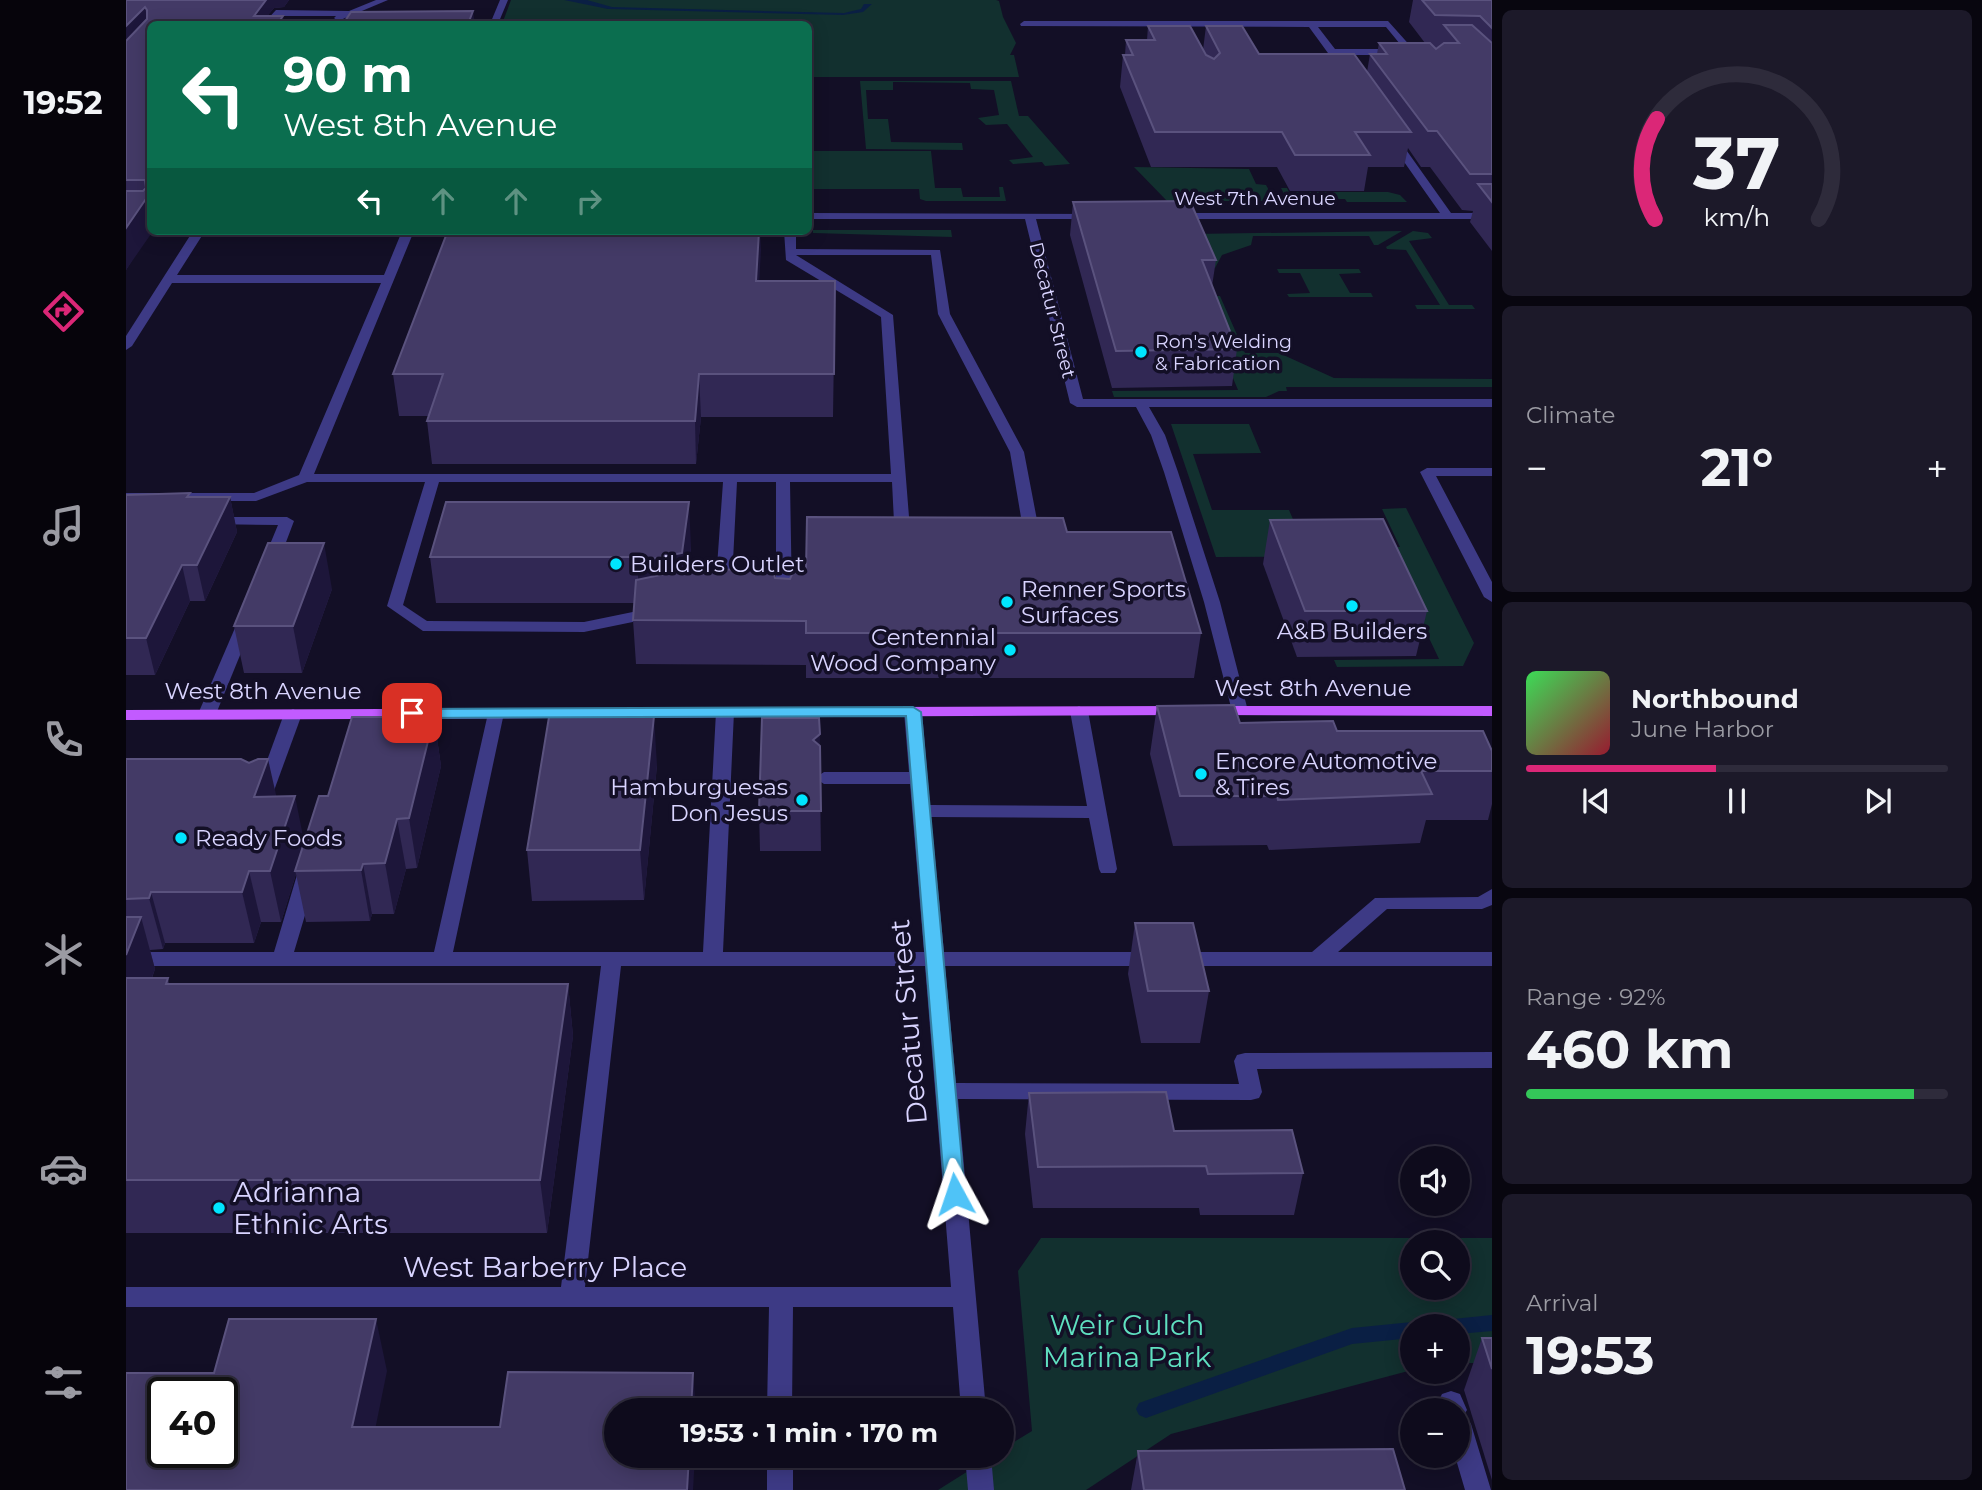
<!DOCTYPE html>
<html lang="en">
<head>
<meta charset="utf-8">
<style>
	:root { --surface:#0e0b1c; --page:#1c1929; --text:#f1f3f6; --muted:#9b9ba3; --line:#2e2b3b; --accent:#db2777 }
	body { margin:0; font-family:Montserrat,sans-serif; background:var(--page); color:var(--text); height:100vh; display:flex; flex-direction:column; font-size:26px; white-space:nowrap }
	* { box-sizing:border-box; margin:0 }
	p { font-size:23px; color:var(--muted) }
	.icon { flex:none; width:38px; height:38px; fill:none; stroke:currentColor; stroke-width:2; stroke-linecap:round; stroke-linejoin:round }
	.map { position:relative; flex:1; overflow:hidden }
	.panel { display:flex; flex-direction:column; gap:10px; padding:10px; background:#08060f; width:490px }
	.panel>* { flex:none }
	.guide { position:absolute; left:21px; top:21px; width:665px; height:214px; border-radius:10px; box-shadow:0 4px 18px #0003,0 0 0 2px var(--line); background:#0b6e4f; color:#fff; overflow:hidden }
	.controls { position:absolute; left:1274px; top:1146px; display:grid; gap:14px }
	.controls a { display:grid; place-items:center; width:70px; height:70px; border-radius:50%; background:var(--surface); box-shadow:0 4px 18px #0003,0 0 0 2px var(--line); font-size:35px }
	.speed { position:absolute; left:21px; top:1377px; display:flex; gap:14px; font-size:35px; font-weight:700; text-align:center }
	.speed>* { display:grid; place-content:center; width:91px; height:91px; border-radius:50%; background:var(--surface); box-shadow:0 4px 18px #0003,0 0 0 2px var(--line); line-height:1 }
	.speed .limit { border:4px solid #111; border-radius:10px; background:#fff; color:#111 }
	.pin { position:absolute; display:grid; place-items:center; width:60px; height:60px; color:#fff; margin:-30px; border-radius:14px; box-shadow:0 4px 10px #0006 }
	.me { position:absolute; width:77px; margin:-38px; rotate:355deg; stroke-linejoin:round; filter:drop-shadow(0 0 5px #0008) }
	.turn { display:flex; align-items:center; gap:24px; height:147px; padding:0 21px; font-size:32px }
	.turn .icon { width:91px; height:91px; stroke-width:2.5 }
	.turn b { display:block; font-size:49px; line-height:60px }
	.lanes { display:flex; align-items:center; height:66px; padding:0 21px; background:#0003; justify-content:center; gap:35px; direction:ltr }
	.lanes .off { opacity:.35 }
	.big { font-size:52px; font-weight:700; line-height:1.1 }
	.panel .tile { flex:1; display:flex; flex-direction:column; justify-content:center; gap:10px; min-width:0; padding:0 24px; border-radius:10px; background:var(--page) }
	.panel .dial { align-items:center; gap:0 }
	.dial svg { height:182px; overflow:visible; fill:none; stroke:var(--line); stroke-width:7; stroke-linecap:round; text-anchor:middle }
	.dial text { fill:var(--text); stroke:none }
	.song { display:flex; align-items:center; gap:21px }
	.cover { width:84px; height:84px; border-radius:10px; background:linear-gradient(135deg,hsl(130 70% 55%),hsl(350 70% 35%)) }
	.played { height:7px; border-radius:4px; background:linear-gradient(90deg,var(--accent) 45%,var(--line) 45%) }
	.keys { display:flex; justify-content:space-around; direction:ltr }
	.heat { display:flex; justify-content:space-between; align-items:center; font-size:38px; direction:ltr }
	.charge { height:10px; border-radius:5px; background:linear-gradient(90deg,#34c759 92%,var(--line) 0) }
	.trip { position:absolute; left:478px; top:1398px; width:410px; height:70px; border-radius:35px; background:var(--surface); box-shadow:0 4px 18px #0003,0 0 0 2px var(--line); font-weight:700; line-height:70px; text-align:center }
	main { display:flex; flex:1; min-height:0 }
	.dock { display:flex; flex-direction:column; width:126px; justify-content:space-around; align-items:center; background:#06040b; color:var(--muted) }
	.dock .icon { width:49px; height:49px }
	.dock .on { color:var(--accent) }
	.dock b { font-size:32px; color:var(--text) }
	.map>svg:first-child { display:block }
	.green { fill:#12302f; fill-rule:evenodd }
	.water { fill:#0a1f44 }
	.lines { fill:none; stroke-linecap:round; stroke-linejoin:round }
	.stream { fill:#0a1f44; fill-rule:evenodd }
	.minor { fill:#3d3a85; fill-rule:evenodd }
	.major { fill:#c25bff; fill-rule:evenodd }
	.wall { fill:#312854 }
	.shaded-wall { fill:#1d163a }
	.building { fill:#433a66; stroke:#5a527e; stroke-width:2; fill-rule:evenodd }
	.route { fill:#4fc3f7; stroke:#337fa1; stroke-width:2 }
	.poi-dot { fill:#00e5ff; stroke:#130f26; stroke-width:2.5 }
	.labels { text-anchor:middle; stroke-width:7; stroke-linejoin:round; paint-order:stroke }
	.far-street-label { font-size:19px; fill:#d9d4ff; stroke:#130f26 }
	.far-poi-label { font-size:19px; fill:#d9d4ff; stroke:#130f26; text-anchor:start }
	.poi-label { font-size:23px; fill:#d9d4ff; stroke:#130f26; text-anchor:start }
	.street-label { font-size:23px; fill:#d9d4ff; stroke:#130f26 }
	.near-street-label { font-size:28px; fill:#d9d4ff; stroke:#130f26 }
	.near-poi-label { font-size:28px; fill:#d9d4ff; stroke:#130f26; text-anchor:start }
	.near-park-label { font-size:28px; fill:#5fe0c0; stroke:#130f26 }
</style>
</head>
<body>
<main>
<nav class="dock">
<b>19:52</b>
<svg class="icon on" aria-label="directions" viewBox="0 0 24 24"><path d="M12 3l9 9-9 9-9-9zM9 14v-3h6M13 9l2 2-2 2"/></svg>
<svg class="icon" aria-label="music" viewBox="0 0 24 24"><path d="M9 18V5l10-2v13"/><circle cx="6" cy="18" r="3"/><circle cx="16" cy="16" r="3"/></svg>
<svg class="icon" aria-label="phone" viewBox="0 0 24 24"><path d="M5 4h4l2 5-3 2q2 4 5 5l2-3 5 2v4C11 20 4 13 5 4z"/></svg>
<svg class="icon" aria-label="climate" viewBox="0 0 24 24"><path d="M12 3v18M4 7l16 10M4 17L20 7"/></svg>
<svg class="icon" aria-label="car" viewBox="0 0 24 24"><path d="M5 17H2v-5l4-1 3-4h7l3 4 3 1v5h-3M9 17h6M6 11h13"/><circle cx="7" cy="17" r="2"/><circle cx="17" cy="17" r="2"/></svg>
<svg class="icon" aria-label="filters" viewBox="0 0 24 24"><path d="M4 7h16M4 17h16"/><circle cx="9" cy="7" r="2"/><circle cx="15" cy="17" r="2"/></svg>
</nav>
<div class="map">
<svg width="1366" height="1490" viewBox="0 0 1366 1490">
	<rect width="100%" height="100%" fill="#130f26"/>
	<g class="green">
		<polygon points="385,0 870,0 873,1 877,17 890,43 884,55 888,55 893,77 683,77 682,24 376,24"/>
		<polygon points="734,81 885,81 893,116 902,116 944,164 919,166 916,162 887,164 883,160 907,157 881,124 860,125 852,118 873,115 868,90 845,89 844,83 767,82 767,90 740,90 742,119 762,119 765,142 836,143 837,150 740,149"/>
		<polygon points="683,151 805,151 809,188 835,188 837,197 874,197 873,187 877,187 880,201 800,201 794,199 793,189 683,189"/>
		<polygon points="1008,167 1123,169 1130,184 1140,185 1149,201 1041,201"/>
		<polygon points="1155,188 1161,188 1163,192 1262,192 1274,195 1281,202 1221,202 1219,199 1202,199 1203,202 1162,202"/>
		<polygon points="687,230 825,230 826,237 687,233"/>
		<polygon points="1276,231 1252,245 1248,245 1243,236 1127,236 1125,245 1096,255 1089,268 1081,268 1067,234"/>
		<polygon points="1287,231 1302,233 1306,238 1283,241 1323,305 1346,305 1349,309 1291,309 1289,305 1314,305 1280,250 1261,249 1260,247"/>
		<polygon points="1151,269 1233,269 1235,273 1213,274 1224,293 1245,293 1247,297 1163,297 1161,294 1184,293 1174,273 1153,273"/>
		<polygon points="1094,296 1119,353 1153,353 1208,378 1366,379 1366,387 1160,387 1161,391 1153,391 1140,397 988,397 986,391 1112,390 1093,345 1045,297"/>
		<polygon points="1045,424 1123,424 1135,453 1067,454 1086,510 1163,510 1179,547 1274,547 1256,509 1280,508 1348,643 1337,666 1211,667 1208,660 1313,659 1264,556 1090,557"/>
		<path d="M915,1238H1366V1363H1332V1326H1286V1370L1045,1434L960,1490H812L866,1456H875V1450L906,1431L892,1271ZM1286,1242H1332V1288H1286Z"/>
	</g>
	<polygon class="water" points="438,0 461,0 486,7 718,13 735,9 738,4 746,4 737,12 717,15 482,9"/>
	<g class="lines">
		<g class="stream">
			<polygon points="1366,1315 1366,1331 1332,1334 1332,1326 1314,1326 1317,1320"/>
			<polygon points="1286,1322 1294,1326 1286,1326 1286,1338 1226,1344 1020,1418 1013,1415 1010,1409 1013,1403 1226,1328"/>
		</g>
		<g class="minor">
			<polygon points="250,0 262,0 212,21 208,18 210,16 152,16 145,24 137,24 150,10 223,11"/>
			<polygon points="374,0 382,0 372,24 364,24"/>
			<polygon points="898,21 1262,21 1296,59 1288,61 1260,27 1192,27 1209,49 1272,49 1277,52 1272,55 1213,55 1226,73 1221,76 1218,75 1183,27 895,26 894,24"/>
			<polygon points="1267,136 1271,137 1325,213 1366,213 1366,219 1046,219 1040,216 1046,213 1314,213 1262,139"/>
			<polygon points="682,213 974,214 976,216 970,219 910,219 957,399 1366,399 1366,407 1023,407 1039,435 1052,472 1094,602 1122,711 1119,715 1107,715 1078,602 1038,472 1025,435 1010,407 951,407 944,403 899,219 682,219"/>
			<polygon points="67,231 79,231 51,275 258,275 276,231 288,231 188,474 765,474 755,317 660,260 658,231 670,231 670,249 814,250 824,314 898,452 915,541 907,546 899,541 884,452 812,314 805,255 670,255 767,315 785,542 782,545 772,545 769,542 766,482 664,482 666,600 664,603 652,603 650,600 650,482 611,482 606,581 599,595 593,597 585,592 590,581 597,482 313,482 277,605 301,621 458,622 531,607 539,612 531,617 458,632 297,631 261,606 299,482 181,482 130,501 0,501 0,493 128,493 173,475 255,283 46,283 6,346 0,350 0,336"/>
			<polygon points="1301,468 1366,468 1366,476 1310,476 1366,582 1366,602 1358,597 1294,472"/>
			<polygon points="86,517 161,517 168,521 151,566 143,571 135,566 152,525 81,524 79,521"/>
			<polygon points="120,616 128,621 90,714 87,718 75,718 72,714 112,621"/>
			<path d="M953,706L962,711L991,869L989,873H975L973,869L963,818L805,817L818,952H1026L1033,954L1036,959L1033,964L1026,966H819L830,1083L1113,1084L1108,1061L1111,1055L1119,1053L1366,1052V1068L1131,1069L1136,1092L1133,1098L1125,1100L832,1099L860,1410H835L827,1307H667L666,1410H641L643,1307H0V1287H435L475,966H0V952H148L171,875L174,871H188L191,875L168,952H308L363,709L369,708L378,713L327,952H577L590,712L599,707L608,712L597,952H798L784,784H698L689,778L698,772H783L778,712L787,707L796,712L804,805L961,806L944,711ZM495,966H799L825,1287H459Z"/>
			<polygon points="167,709 176,714 146,796 143,800 131,800 128,796 158,714"/>
			<polygon points="1366,889 1366,905 1356,909 1261,909 1212,952 1366,952 1366,966 1054,966 1047,964 1044,959 1047,954 1054,952 1186,952 1249,898 1352,897"/>
			<polygon points="1325,1391 1334,1394 1341,1410 1338,1415 1345,1424 1365,1490 1339,1490 1329,1456 1332,1456 1332,1410 1316,1410 1312,1402 1316,1394"/>
			<rect x="641" y="1456" width="26" height="34"/>
			<polygon points="839,1456 865,1456 868,1490 842,1490"/>
		</g>
		<g class="major">
			<polygon points="1053,706 1059,707 1062,711 1059,715 0,720 0,710"/>
			<polygon points="1088,706 1366,706 1366,716 1082,715 1079,711 1082,707"/>
		</g>
	</g>
	<g class="wall">
		<polygon points="0,0 163,0 158,7 148,8 142,15 24,24 24,231 0,270"/>
		<polygon points="1287,0 1366,0 1366,251 1344,222 1347,211 1336,210 1304,167 1295,167 1282,148 1278,167 1242,167 1238,191 1164,191 1151,167 1025,167 994,87 997,55 999,55 1000,40 1021,40 1022,26 1077,50 1080,26 1133,54 1241,72 1244,54 1251,54 1253,43 1299,43 1283,22"/>
		<polygon points="947,202 1090,260 1086,286 1111,349 1106,386 986,388 944,235"/>
		<polygon points="364,231 634,231 633,281 709,281 707,417 575,417 570,464 306,464 301,421 302,416 273,416 267,374"/>
		<polygon points="0,495 65,497 104,497 111,532 79,601 64,601 29,675 0,675"/>
		<polygon points="1144,520 1301,611 1290,656 1171,657 1137,564"/>
		<polygon points="941,532 1075,633 1068,678 680,678 680,665 510,664 507,620 508,603 310,603 304,557 565,547 562,570 664,579 680,570"/>
		<polygon points="206,589 176,673 118,673 108,626"/>
		<polygon points="1031,706 1114,723 1211,731 1366,751 1366,804 1362,820 1300,820 1294,843 1143,850 1141,845 1047,846 1024,754"/>
		<polygon points="308,717 315,766 291,868 280,869 268,914 246,914 244,921 180,922 170,874 155,922 135,922 128,943 39,943 37,949 24,950 29,969 26,978 42,978 43,984 442,984 447,1036 421,1233 0,1233 0,759 150,796 178,843 202,796"/>
		<polygon points="693,718 695,851 634,851 633,811"/>
		<polygon points="531,765 518,900 406,901 401,850"/>
		<polygon points="1009,923 1083,991 1074,1043 1015,1043 1002,974"/>
		<polygon points="903,1093 1048,1131 1177,1173 1168,1215 1074,1215 1073,1208 907,1208 899,1134"/>
		<polygon points="1356,1338 1366,1338 1366,1480 1338,1390"/>
		<polygon points="1012,1451 1279,1490 1005,1490"/>
	</g>
	<g class="shaded-wall">
		<polygon points="130,0 163,0 158,7 148,8 142,15 144,24 128,16"/>
		<polygon points="19,7 24,33 0,58 0,26"/>
		<polygon points="347,11 349,24 342,24"/>
		<polygon points="157,16 158,24 151,24"/>
		<polygon points="24,193 24,231 27,231 0,270 0,228"/>
		<polygon points="633,231 634,231 635,250 631,321 630,281"/>
		<polygon points="573,374 575,417 570,464 569,421"/>
		<polygon points="104,497 111,532 79,601 71,565"/>
		<polygon points="563,502 565,547 558,599 514,608 511,562"/>
		<polygon points="198,543 206,589 176,673 167,626"/>
		<polygon points="56,565 64,601 29,675 20,638"/>
		<polygon points="528,716 531,765 518,900 514,850"/>
		<polygon points="308,717 315,766 291,868 283,818"/>
		<polygon points="694,734 693,772 687,740"/>
		<polygon points="142,759 153,808 128,797"/>
		<polygon points="169,796 179,846 169,871 170,874 155,922 144,871"/>
		<polygon points="271,819 280,869 268,914 259,863"/>
		<polygon points="237,864 246,914 244,921 235,870"/>
		<polygon points="123,871 135,922 128,943 116,892"/>
		<polygon points="25,892 39,943 37,949 23,898"/>
		<polygon points="15,917 29,969 6,1030 0,1010 0,955"/>
		<polygon points="442,984 447,1036 421,1233 414,1180"/>
		<polygon points="250,1319 261,1371 239,1479 226,1427"/>
		<polygon points="567,1373 570,1410 565,1410"/>
		<polygon points="563,1456 569,1456 567,1490 561,1490"/>
	</g>
	<g class="building">
		<polygon points="0,0 140,0 128,16 157,16 151,24 24,24 24,193 0,228 0,191 17,191 20,188 19,180 0,180 0,41 21,19 21,10 19,7 0,26"/>
		<polygon points="1296,0 1366,0 1366,28 1354,16 1309,15"/>
		<polygon points="347,11 342,24 217,24 225,12"/>
		<polygon points="1318,25 1346,25 1366,43 1366,174 1344,174 1311,131 1302,131 1244,54 1261,54 1253,43 1304,43 1310,49 1318,43 1333,43"/>
		<polygon points="1022,26 1064,26 1080,55 1088,59 1094,53 1080,26 1116,26 1133,54 1228,54 1285,132 1229,132 1244,155 1169,155 1156,132 1029,132 997,55 1007,55 1000,40 1029,40"/>
		<polygon points="1352,184 1366,184 1366,202"/>
		<polygon points="1064,201 1090,260 1076,260 1111,349 990,351 947,202"/>
		<polygon points="364,231 633,231 630,281 709,281 708,374 573,374 569,421 301,421 317,374 267,374 321,233 363,233"/>
		<polygon points="64,493 61,497 104,497 71,565 56,565 20,638 0,638 0,495"/>
		<polygon points="320,502 563,502 556,553 511,562 512,557 304,557"/>
		<polygon points="681,517 937,518 941,532 1045,532 1075,633 680,633 680,621 507,620 510,580 563,569 647,570 649,578 664,579 668,570 680,570"/>
		<polygon points="1257,519 1301,611 1179,611 1144,520"/>
		<polygon points="142,543 198,543 167,626 108,626"/>
		<polygon points="1108,705 1114,723 1207,721 1211,731 1357,731 1366,751 1366,771 1295,771 1306,794 1152,800 1151,796 1054,796 1031,706"/>
		<polygon points="528,716 514,850 401,850 423,717"/>
		<polygon points="226,717 308,717 283,818 271,819 259,863 237,864 235,870 169,871 193,796 202,796"/>
		<polygon points="636,718 693,718 694,734 687,740 694,746 695,811 633,811"/>
		<polygon points="0,759 115,759 123,763 132,759 142,759 128,797 169,796 144,871 123,871 116,892 25,892 23,898 0,899"/>
		<polygon points="0,917 15,917 0,955"/>
		<polygon points="1009,923 1067,923 1083,991 1022,991"/>
		<polygon points="0,978 42,978 40,984 442,984 414,1180 0,1180"/>
		<polygon points="1040,1092 1048,1131 1166,1130 1177,1173 1082,1174 1080,1166 912,1167 903,1093"/>
		<path d="M103,1319H250L226,1427H374L382,1372L567,1373L565,1410H490V1456H563L561,1490H0V1373H88ZM37,1393H96V1452H37Z"/>
		<polygon points="1356,1338 1366,1338 1366,1369"/>
		<polygon points="1267,1449 1279,1490 1018,1490 1012,1451"/>
	</g>
	<polygon class="route" points="787,707 795,712 839,1194 836,1200 829,1203 822,1200 819,1194 780,716 286,718 278,713 286,709"/>
	<g class="poi-dot">
		<circle cx="1015" cy="352" r="7"/>
		<circle cx="490" cy="564" r="7"/>
		<circle cx="881" cy="602" r="7"/>
		<circle cx="1226" cy="606" r="7"/>
		<circle cx="884" cy="650" r="7"/>
		<circle cx="1075" cy="774" r="7"/>
		<circle cx="676" cy="800" r="7"/>
		<circle cx="55" cy="838" r="7"/>
		<circle cx="93" cy="1208" r="7"/>
	</g>
	<g class="labels">
		<g class="far-street-label">
			<text x="1129" y="205">West 7th Avenue</text>
			<text transform="translate(927 310) rotate(76)" y="7">Decatur Street</text>
		</g>
		<g class="far-poi-label">
			<text x="1029" y="348">Ron's Welding<tspan x="1029" dy="22">&amp; Fabrication</tspan></text>
		</g>
		<g class="poi-label">
			<text x="504" y="572">Builders Outlet</text>
			<text x="895" y="597">Renner Sports<tspan x="895" dy="26">Surfaces</tspan></text>
			<text x="1226" y="639" text-anchor="middle">A&amp;B Builders</text>
			<text x="870" y="645" text-anchor="end">Centennial<tspan x="870" dy="26">Wood Company</tspan></text>
			<text x="1089" y="769">Encore Automotive<tspan x="1089" dy="26">&amp; Tires</tspan></text>
			<text x="662" y="795" text-anchor="end">Hamburguesas<tspan x="662" dy="26">Don Jesus</tspan></text>
			<text x="69" y="846">Ready Foods</text>
		</g>
		<g class="street-label">
			<text x="1187" y="696">West 8th Avenue</text>
			<text x="137" y="699">West 8th Avenue</text>
		</g>
		<g class="near-street-label">
			<text transform="translate(782 1022) rotate(-95)" y="10">Decatur Street</text>
			<text x="419" y="1277">West Barberry Place</text>
		</g>
		<g class="near-poi-label">
			<text x="107" y="1202">Adrianna<tspan x="107" dy="32">Ethnic Arts</tspan></text>
		</g>
		<g class="near-park-label">
			<text x="1001" y="1335">Weir Gulch<tspan x="1001" dy="32">Marina Park</tspan></text>
		</g>
	</g>
</svg>
<div class="controls">
<a><svg class="icon" aria-label="sound" viewBox="0 0 24 24"><path d="M4 9h4l5-4v14l-5-4H4zM17 9q2 3 0 6"/></svg></a>
<a><svg class="icon" aria-label="search" viewBox="0 0 24 24"><circle cx="10" cy="10" r="6"/><path d="M15 15l6 6"/></svg></a>
<a>+</a>
<a>−</a>
</div>
<div class="speed"><div class="limit">40</div></div>
<div class="pin" style="left:286px;top:713px;background:#d93025"><svg class="icon" aria-label="arrive" viewBox="0 0 24 24"><path d="M6 21V4h12l-3 4 3 4H6"/></svg></div>
<svg class="me" style="left:829px;top:1194px" viewBox="-20 -20 40 40"><path d="M0-17L14 15 0 8-14 15z" fill="#4fc3f7" stroke="#fff" stroke-width="4"/></svg>
<div class="trip">19:53 · 1 min · 170 m</div>
<div class="guide">
<div class="turn"><svg class="icon" aria-label="left" viewBox="0 0 24 24"><path d="M17 20v-9H6M10 6l-5 5 5 5"/></svg><div><b>90 m</b>West 8th Avenue</div></div>
<div class="lanes"><svg class="icon" aria-label="left" viewBox="0 0 24 24"><path d="M17 20v-9H6M10 6l-5 5 5 5"/></svg><svg class="icon off" aria-label="ahead" viewBox="0 0 24 24"><path d="M12 20V5M6 11l6-6 6 6"/></svg><svg class="icon off" aria-label="ahead" viewBox="0 0 24 24"><path d="M12 20V5M6 11l6-6 6 6"/></svg><svg class="icon off" aria-label="right" viewBox="0 0 24 24"><path d="M7 20v-9h11M14 6l5 5-5 5"/></svg></div>
</div>
</div>
<section class="panel">
<div class="tile dial"><svg viewBox="0 0 100 80">
<path d="M14 69A42 42 0 1 1 86 69"/>
<path d="M14 69A42 42 0 0 1 15 25" stroke="#db2777"/>
<text x="50" y="56" font-size="32" font-weight="700">37</text>
<text x="50" y="72" font-size="11">km/h</text>
</svg></div>
<div class="tile"><p>Climate</p>
<div class="heat"><a>−</a><b class="big">21°</b><a>+</a></div>
</div>
<div class="tile">
<div class="song"><i class="cover"></i><div><b>Northbound</b><p>June Harbor</p></div></div>
<div class="played"></div>
<div class="keys"><svg class="icon" aria-label="previous" viewBox="0 0 24 24"><path d="M18 5L8 12l10 7zM5 5v14"/></svg><svg class="icon" aria-label="pause" viewBox="0 0 24 24"><path d="M8 5v14M16 5v14"/></svg><svg class="icon" aria-label="next" viewBox="0 0 24 24"><path d="M6 5l10 7-10 7zM19 5v14"/></svg></div>
</div>
<div class="tile"><p>Range · 92%</p><b class="big">460 km</b><div class="charge"></div></div>
<div class="tile"><p>Arrival</p><b class="big">19:53</b></div>
</section>
</main>
</body>
</html>
